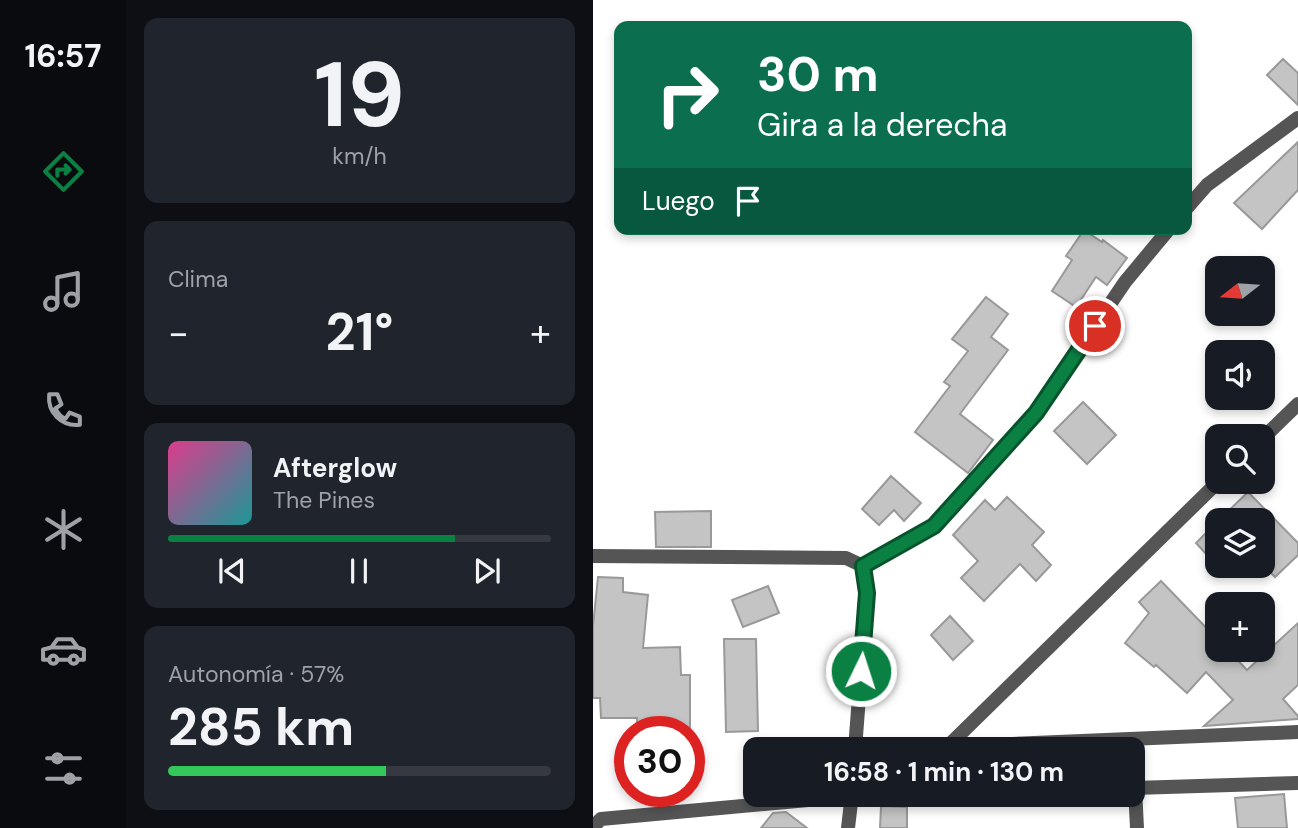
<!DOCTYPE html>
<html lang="es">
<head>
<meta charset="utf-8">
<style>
	:root { --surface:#171b24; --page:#20242c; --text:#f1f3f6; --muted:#9ea1a6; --line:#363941; --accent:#0b8043 }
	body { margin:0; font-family:"DM Sans",sans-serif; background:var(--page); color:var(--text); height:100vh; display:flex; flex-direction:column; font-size:26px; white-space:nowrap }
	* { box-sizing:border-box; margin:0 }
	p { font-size:23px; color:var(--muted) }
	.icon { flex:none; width:38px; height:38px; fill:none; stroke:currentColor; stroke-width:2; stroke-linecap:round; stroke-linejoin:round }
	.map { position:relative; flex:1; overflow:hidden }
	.side { display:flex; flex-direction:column; gap:18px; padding:18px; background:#0d0f14; width:467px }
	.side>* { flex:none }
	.hud { position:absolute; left:21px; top:21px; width:578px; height:214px; border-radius:14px; box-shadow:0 4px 10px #0003; background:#0b6e4f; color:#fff; overflow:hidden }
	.needle { width:46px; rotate:253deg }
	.controls { position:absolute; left:612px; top:256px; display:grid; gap:14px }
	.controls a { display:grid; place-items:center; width:70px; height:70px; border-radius:14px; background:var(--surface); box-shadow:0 4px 10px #0003; font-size:35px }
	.speed { position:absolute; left:21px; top:716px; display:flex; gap:14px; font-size:35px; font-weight:700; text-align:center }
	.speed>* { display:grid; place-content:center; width:91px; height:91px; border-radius:50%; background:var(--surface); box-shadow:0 4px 10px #0003; line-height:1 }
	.speed .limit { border:10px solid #d22; background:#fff; color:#111 }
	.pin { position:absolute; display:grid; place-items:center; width:60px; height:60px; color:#fff; margin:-30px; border:4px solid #fff; border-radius:50%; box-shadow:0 2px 7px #0007 }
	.me { position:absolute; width:77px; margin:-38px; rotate:4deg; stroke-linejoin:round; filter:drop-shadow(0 0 5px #0008) }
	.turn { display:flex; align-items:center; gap:24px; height:147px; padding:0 28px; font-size:32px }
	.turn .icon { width:91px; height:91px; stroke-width:2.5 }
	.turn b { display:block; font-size:49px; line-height:60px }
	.then { display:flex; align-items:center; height:66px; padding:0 28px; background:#0003; gap:14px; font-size:26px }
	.big { font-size:52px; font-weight:700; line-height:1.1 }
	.side .card { flex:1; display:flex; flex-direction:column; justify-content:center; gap:10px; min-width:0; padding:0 24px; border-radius:14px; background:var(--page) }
	.side .dial { align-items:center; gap:0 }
	.dial b { font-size:91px; line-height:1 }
	.song { display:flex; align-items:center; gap:21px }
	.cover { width:84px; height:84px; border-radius:10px; background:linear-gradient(135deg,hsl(330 70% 55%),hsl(180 70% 35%)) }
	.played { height:7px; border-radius:4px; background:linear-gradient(90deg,var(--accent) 75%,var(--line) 75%) }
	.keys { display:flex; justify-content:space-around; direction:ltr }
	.heat { display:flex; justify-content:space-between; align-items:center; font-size:38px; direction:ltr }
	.charge { height:10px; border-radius:5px; background:linear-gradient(90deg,#34c759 57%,var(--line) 0) }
	.trip { position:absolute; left:150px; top:737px; width:402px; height:70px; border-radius:14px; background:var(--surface); box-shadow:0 4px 10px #0003; font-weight:700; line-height:70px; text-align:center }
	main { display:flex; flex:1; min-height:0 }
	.menu { display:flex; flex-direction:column; width:126px; justify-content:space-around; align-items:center; background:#090b0e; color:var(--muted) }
	.menu .icon { width:49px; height:49px }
	.menu .current { color:var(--accent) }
	.menu b { font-size:32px; color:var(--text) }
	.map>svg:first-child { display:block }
	.building { fill:#c4c4c4; stroke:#999; stroke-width:2 }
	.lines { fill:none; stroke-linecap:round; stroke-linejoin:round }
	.minor { stroke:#555; stroke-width:14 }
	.route-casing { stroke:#07532c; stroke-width:18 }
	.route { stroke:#0b8043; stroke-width:12 }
</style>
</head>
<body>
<main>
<nav class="menu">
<b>16:57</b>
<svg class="icon current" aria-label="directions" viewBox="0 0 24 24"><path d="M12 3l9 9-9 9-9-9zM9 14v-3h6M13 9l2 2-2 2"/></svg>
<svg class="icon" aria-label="music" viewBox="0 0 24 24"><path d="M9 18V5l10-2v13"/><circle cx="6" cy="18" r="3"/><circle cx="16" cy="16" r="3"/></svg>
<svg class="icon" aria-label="phone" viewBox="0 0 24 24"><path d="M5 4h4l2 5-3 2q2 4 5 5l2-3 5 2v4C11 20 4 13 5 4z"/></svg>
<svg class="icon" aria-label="climate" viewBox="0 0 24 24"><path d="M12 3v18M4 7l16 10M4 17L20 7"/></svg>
<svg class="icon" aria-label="car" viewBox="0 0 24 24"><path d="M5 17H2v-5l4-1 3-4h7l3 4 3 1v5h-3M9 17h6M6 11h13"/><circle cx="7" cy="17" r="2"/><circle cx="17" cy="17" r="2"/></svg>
<svg class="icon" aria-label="filters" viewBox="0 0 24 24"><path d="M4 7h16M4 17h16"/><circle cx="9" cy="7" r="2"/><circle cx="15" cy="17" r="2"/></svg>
</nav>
<section class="side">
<div class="card dial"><b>19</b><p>km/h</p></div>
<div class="card"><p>Clima</p>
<div class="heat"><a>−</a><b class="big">21°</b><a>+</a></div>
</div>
<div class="card">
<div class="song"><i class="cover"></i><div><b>Afterglow</b><p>The Pines</p></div></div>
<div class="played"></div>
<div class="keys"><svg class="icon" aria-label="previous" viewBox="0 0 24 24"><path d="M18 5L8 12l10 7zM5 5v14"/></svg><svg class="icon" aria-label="pause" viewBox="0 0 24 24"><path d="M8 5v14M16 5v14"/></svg><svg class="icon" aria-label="next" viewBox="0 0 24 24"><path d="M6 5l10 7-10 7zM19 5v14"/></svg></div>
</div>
<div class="card"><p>Autonomía · 57%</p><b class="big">285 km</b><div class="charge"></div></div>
</section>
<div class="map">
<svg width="705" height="828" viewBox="0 0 705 828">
	<rect width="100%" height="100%" fill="#fff"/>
	<g class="building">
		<polygon points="690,59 705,73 705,105 674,75"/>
		<polygon points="705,142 705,190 669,229 641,203"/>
		<polygon points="491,230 509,242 510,240 534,258 514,285 503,277 483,307 459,291 479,260 473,256"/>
		<polygon points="393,297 415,314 398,337 415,350 367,414 400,440 375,473 322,432 357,386 351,382 375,351 359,339"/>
		<polygon points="490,402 523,435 494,464 461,431"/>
		<polygon points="298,476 328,503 311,521 301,510 286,525 269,509"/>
		<polygon points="655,492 705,543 705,555 682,577 670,565 670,520 626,520"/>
		<polygon points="414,497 451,532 439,545 458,565 443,581 427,564 391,601 368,578 385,561 360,535 392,500 402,510"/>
		<polygon points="118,511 118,547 63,547 62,512"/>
		<polygon points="625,521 625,567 603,543"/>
		<polygon points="5,577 30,578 30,592 55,595 50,648 87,647 88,675 97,675 97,732 44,732 44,718 8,718 7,698 0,698 0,626"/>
		<polygon points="568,581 625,640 625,649 634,649 654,670 705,623 705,685 690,699 705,716 705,719 611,726 640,700 613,672 594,693 563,665 561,667 532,643 556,613 546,602"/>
		<polygon points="175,586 186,613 150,627 139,600"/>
		<polygon points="357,616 380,641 360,660 338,635"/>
		<polygon points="131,639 163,639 165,731 133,732"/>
		<polygon points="691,794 694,828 645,828 642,798"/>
		<polygon points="288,806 314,807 314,828 287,828"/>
		<polygon points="193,812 214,828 168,828 180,813"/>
	</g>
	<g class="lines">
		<g class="minor">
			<polyline points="593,209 614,185 705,118"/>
			<polyline points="670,438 705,404"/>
			<polyline points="0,556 253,558 270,566"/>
			<polyline points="270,566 341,526 443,413 532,282 576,229"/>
			<polyline points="354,747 626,481"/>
			<polyline points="262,749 274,593 270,566"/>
			<polyline points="298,749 705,732"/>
			<polyline points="541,788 705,783"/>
			<polyline points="542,788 544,828"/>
			<polyline points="0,827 8,819 259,796 324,794"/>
			<polyline points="255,828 259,794"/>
		</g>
	</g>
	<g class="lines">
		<defs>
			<polyline id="route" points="268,671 274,593 270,566 341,526 443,413 502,326"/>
		</defs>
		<use href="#route" class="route-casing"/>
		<use href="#route" class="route"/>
	</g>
</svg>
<div class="controls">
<a><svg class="needle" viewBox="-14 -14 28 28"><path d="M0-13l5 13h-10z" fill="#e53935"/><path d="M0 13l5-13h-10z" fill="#9ea1a6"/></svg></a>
<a><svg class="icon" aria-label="sound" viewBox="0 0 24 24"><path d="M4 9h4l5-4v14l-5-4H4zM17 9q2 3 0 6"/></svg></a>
<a><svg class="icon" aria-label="search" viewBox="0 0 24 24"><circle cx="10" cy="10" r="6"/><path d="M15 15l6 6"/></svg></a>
<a><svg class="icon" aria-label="layers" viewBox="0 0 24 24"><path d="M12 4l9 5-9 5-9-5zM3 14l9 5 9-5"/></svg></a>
<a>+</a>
</div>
<div class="speed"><div class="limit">30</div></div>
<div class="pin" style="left:502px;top:326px;background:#d93025"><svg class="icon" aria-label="arrive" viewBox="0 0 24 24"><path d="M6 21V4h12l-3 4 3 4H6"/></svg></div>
<svg class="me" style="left:268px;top:671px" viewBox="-20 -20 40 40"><circle r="17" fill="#0b8043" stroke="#fff" stroke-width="3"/><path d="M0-11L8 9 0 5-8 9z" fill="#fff"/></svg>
<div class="trip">16:58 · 1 min · 130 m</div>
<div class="hud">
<div class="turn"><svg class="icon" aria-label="right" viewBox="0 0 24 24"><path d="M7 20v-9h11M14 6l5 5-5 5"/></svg><div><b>30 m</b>Gira a la derecha</div></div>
<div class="then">Luego<svg class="icon" aria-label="arrive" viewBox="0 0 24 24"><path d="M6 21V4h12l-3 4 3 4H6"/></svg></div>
</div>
</div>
</main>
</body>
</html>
